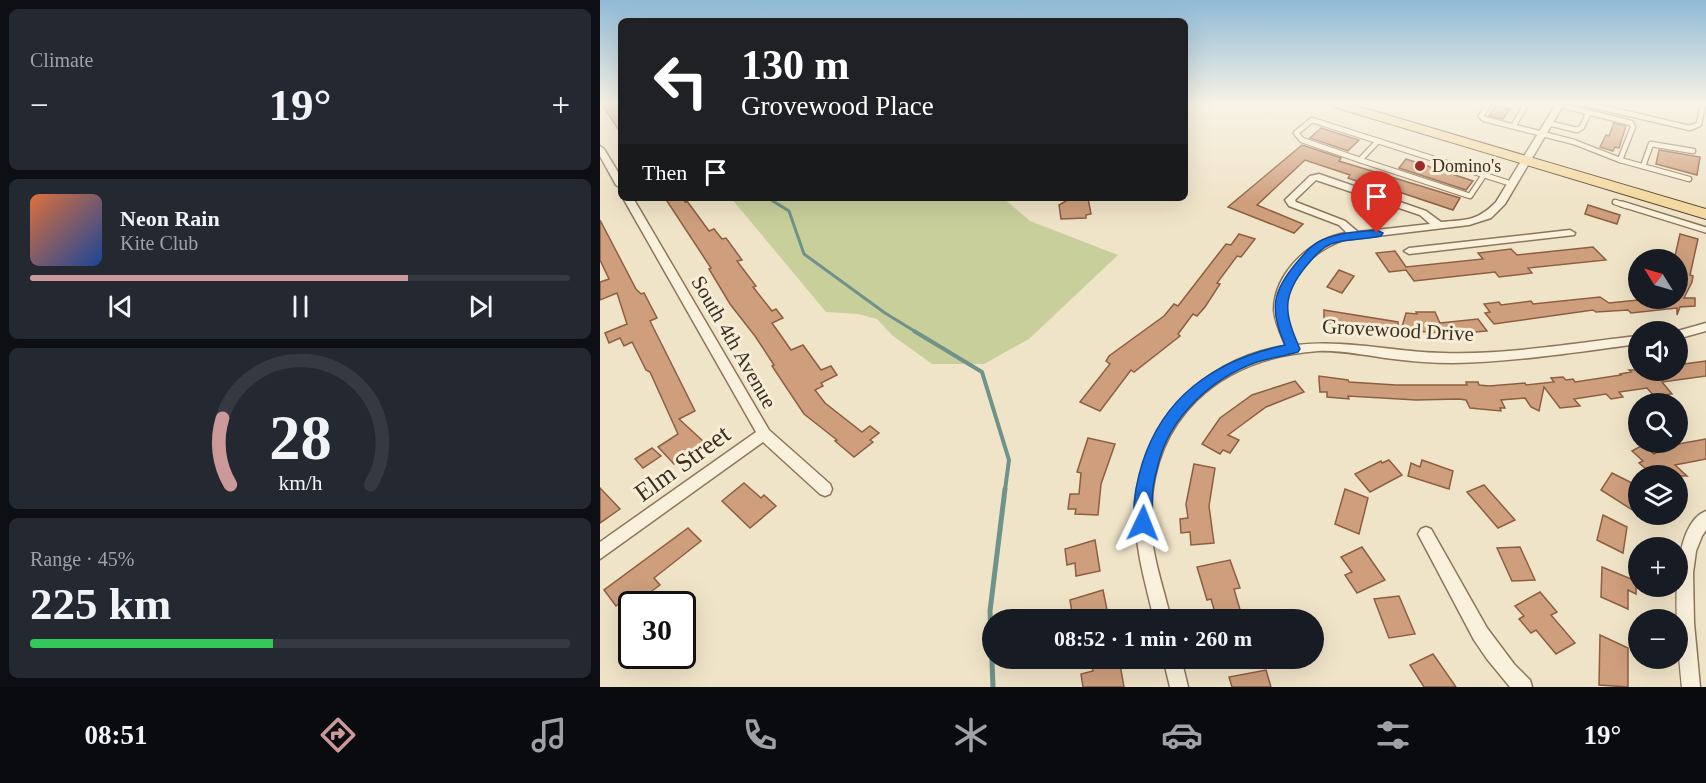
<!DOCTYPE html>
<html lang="en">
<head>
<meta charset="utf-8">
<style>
	:root { --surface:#171b24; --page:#242831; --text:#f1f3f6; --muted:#9ea1a6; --line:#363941; --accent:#cc999b }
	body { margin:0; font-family:"Times New Roman",serif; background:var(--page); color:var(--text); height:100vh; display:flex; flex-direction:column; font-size:22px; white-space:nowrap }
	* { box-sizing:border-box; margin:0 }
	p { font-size:20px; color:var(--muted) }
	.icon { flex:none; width:33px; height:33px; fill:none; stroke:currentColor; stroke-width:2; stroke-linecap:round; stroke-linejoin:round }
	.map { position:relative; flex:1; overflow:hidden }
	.drawer { display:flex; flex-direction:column; gap:9px; padding:9px; background:#0d0f14; width:600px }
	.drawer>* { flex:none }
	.hud { position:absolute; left:18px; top:18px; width:570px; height:183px; border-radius:9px; box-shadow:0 6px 24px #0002; background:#202124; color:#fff; overflow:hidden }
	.needle { width:39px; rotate:307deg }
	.buttons { position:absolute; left:1028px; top:249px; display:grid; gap:12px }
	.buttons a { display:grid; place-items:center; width:60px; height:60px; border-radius:50%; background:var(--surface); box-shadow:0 6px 24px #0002; font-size:30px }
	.speed { position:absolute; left:18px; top:591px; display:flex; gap:12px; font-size:30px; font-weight:700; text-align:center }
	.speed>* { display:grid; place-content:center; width:78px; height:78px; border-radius:50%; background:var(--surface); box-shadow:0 6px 24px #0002; line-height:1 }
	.speed .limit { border:3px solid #111; border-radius:9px; background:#fff; color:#111 }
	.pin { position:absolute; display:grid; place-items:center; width:51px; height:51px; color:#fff; margin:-62px -26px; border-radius:50% 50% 50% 0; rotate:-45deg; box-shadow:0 0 6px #0007 }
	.pin .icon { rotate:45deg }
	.me { position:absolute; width:66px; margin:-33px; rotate:2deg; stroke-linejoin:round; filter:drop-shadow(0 0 4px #0008) }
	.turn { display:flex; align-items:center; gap:21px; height:126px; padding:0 24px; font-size:27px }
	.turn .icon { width:78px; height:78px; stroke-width:2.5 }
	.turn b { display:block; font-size:42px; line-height:51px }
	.then { display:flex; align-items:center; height:57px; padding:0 24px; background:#0003; gap:12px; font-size:22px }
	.big { font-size:45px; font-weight:600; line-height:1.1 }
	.drawer .card { flex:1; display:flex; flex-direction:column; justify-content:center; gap:9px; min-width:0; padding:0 21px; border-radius:9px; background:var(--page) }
	.drawer .dial { align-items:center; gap:0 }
	.dial svg { height:156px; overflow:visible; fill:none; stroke:var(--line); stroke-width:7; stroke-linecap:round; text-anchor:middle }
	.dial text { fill:var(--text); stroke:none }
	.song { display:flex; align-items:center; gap:18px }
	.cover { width:72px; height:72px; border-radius:9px; background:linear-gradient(135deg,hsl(20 70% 55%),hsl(220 70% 35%)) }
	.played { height:6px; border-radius:3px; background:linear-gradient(90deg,var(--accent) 70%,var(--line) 70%) }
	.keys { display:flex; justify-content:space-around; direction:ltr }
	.heat { display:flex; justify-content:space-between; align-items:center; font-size:33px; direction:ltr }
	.charge { height:9px; border-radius:4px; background:linear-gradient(90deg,#34c759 45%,var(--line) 0) }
	.trip { position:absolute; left:382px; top:609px; width:342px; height:60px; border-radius:30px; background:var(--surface); box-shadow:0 6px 24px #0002; font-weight:600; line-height:60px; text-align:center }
	.tab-bar { display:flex; height:96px; justify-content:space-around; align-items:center; background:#090b0e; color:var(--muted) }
	.tab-bar .icon { width:42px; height:42px }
	.tab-bar .active { color:var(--accent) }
	.tab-bar b { font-size:27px; color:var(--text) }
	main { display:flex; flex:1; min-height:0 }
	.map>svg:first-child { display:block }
	.green { fill:#c9cf9b }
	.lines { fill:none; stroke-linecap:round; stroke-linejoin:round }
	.stream-far2 { stroke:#6f938a; stroke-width:3 }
	.stream-far1 { stroke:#6f938a; stroke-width:4 }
	.stream { stroke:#6f938a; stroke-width:5 }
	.building { fill:#cf9f7d; stroke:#8d5f41; stroke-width:1.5 }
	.service-far1-casing { stroke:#8d765c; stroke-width:7 }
	.service-casing { stroke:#8d765c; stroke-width:8 }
	.minor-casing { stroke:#8d765c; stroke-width:3 }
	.primary-casing { stroke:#5b4430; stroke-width:2 }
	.service-far1 { stroke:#faf1dc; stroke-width:4.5 }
	.service { stroke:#faf1dc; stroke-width:5 }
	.minor { fill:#faf1dc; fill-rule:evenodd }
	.primary { fill:#f3d9a0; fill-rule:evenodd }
	.route { fill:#1a73e8; stroke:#114b97; stroke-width:1.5 }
	.poi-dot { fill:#9e2a2b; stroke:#f7eed8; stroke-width:2 }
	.labels { text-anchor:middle; stroke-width:6; stroke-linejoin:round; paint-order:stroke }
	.far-poi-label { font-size:18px; fill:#3d2e20; stroke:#f7eed8; text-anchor:start }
	.street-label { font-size:21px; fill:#3d2e20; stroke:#f7eed8 }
	.near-street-label { font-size:26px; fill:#3d2e20; stroke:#f7eed8 }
</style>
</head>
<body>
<main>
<section class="drawer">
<div class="card"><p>Climate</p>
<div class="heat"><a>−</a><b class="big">19°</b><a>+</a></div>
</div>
<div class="card">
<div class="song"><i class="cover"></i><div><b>Neon Rain</b><p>Kite Club</p></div></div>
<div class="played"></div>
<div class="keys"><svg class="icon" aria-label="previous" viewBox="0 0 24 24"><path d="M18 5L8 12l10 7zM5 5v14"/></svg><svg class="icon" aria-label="pause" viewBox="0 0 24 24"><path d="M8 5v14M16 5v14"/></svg><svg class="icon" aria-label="next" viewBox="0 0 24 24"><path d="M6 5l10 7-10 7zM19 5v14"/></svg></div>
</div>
<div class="card dial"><svg viewBox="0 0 100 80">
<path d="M14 69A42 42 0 1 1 86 69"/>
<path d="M14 69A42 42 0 0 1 10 35" stroke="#cc999b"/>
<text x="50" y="56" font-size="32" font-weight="700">28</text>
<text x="50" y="72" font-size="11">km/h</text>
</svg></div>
<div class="card"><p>Range · 45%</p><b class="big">225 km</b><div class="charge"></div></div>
</section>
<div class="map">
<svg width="1106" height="687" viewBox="0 0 1106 687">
	<rect width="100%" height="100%" fill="#f0e4c8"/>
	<polygon class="green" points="131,198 284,198 283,201 403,198 430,221 518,255 429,339 384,364 332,364 292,335 277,319 258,314 226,312"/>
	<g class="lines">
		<polyline class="stream-far2" points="168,198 189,211 204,254 285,313 316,332"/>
		<polyline class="stream-far1" points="314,331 382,372 409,460 405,490"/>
		<polyline class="stream" points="393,687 390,611 405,489"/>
	</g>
	<g class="building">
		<polygon points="2,104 18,104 21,109 21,134"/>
		<polygon points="896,105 910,109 903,119 889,116"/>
		<polygon points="1014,123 1026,126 1019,148 1015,147 1013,151 1000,147 1006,135 1009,136"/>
		<polygon points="721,128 759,140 748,151 710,138"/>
		<polygon points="702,145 741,158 739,161 860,198 853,210 775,184 774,187 748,178 750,175 705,160 657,205 703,224 694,233 628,207"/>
		<polygon points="1059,150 1100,157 1097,175 1056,164"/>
		<polygon points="806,159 873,181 866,190 799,168"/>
		<polygon points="65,198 83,198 85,202 87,201 109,231 114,229 122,239 126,238 142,260 137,261 156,286 153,287 172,311 176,309 183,318 172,323 191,350 203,345 221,370 231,366 237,375 221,383 223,386 215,390 225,403 262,432 270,426 279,433 270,440 273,442 254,457 235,441 237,440 204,414 172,366 174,365 155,336 130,304 109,269 111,268"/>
		<polygon points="471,198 488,198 491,214 486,215 486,218 461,219 459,205"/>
		<polygon points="988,205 1020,215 1017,224 985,214"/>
		<polygon points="0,220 36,289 41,294 44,293 57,318 50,321 95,411 79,419 105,443 74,464 58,447 78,434 50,372 46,370 32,342 24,346 20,338 9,343 5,333 27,324 17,293 0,300 0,282 9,279 0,260"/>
		<polygon points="639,234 655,239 641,257 637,256 617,283 620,284 605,307 597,316 593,314 578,334 580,336 534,372 531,370 500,411 480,402 510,364 506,361 509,356 564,316 574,304 578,306 626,244 631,245"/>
		<polygon points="1080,234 1098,239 1090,275 1093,276 1092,282 1084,298 1095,298 1095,306 1080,307 1077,315 1077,308 1031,313 1028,310 996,312 993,310 894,324 885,313 890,312 884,304 899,302 901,305 931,301 933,304 1000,297 1009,303 1048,299 1052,302 1057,298 1077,298 1077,260 1074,260"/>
		<polygon points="993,247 1006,260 928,268 932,273 899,277 895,272 814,281 806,270 789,272 776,253 795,251 806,267 883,259 878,253 911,249 917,255"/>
		<polygon points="739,270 754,276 742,293 727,287"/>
		<polygon points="724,310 798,322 799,333 724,322"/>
		<polygon points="816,312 835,312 840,323 878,319 887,331 856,334 801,330 806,313 817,314"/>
		<polygon points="1106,361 1106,376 1062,382 1072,394 1054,396 1047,388 1019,392 1023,397 1011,399 1006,394 974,399 980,406 960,408 944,387 939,411 931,407 925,398 901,400 905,408 900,408 901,411 870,408 866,400 859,399 816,400 748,396 749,399 727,397 727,392 720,392 719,380 719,376 748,380 749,382 796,385 867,385 866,382 878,382 879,385 889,386 925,383 926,385 954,382 951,378 963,377 966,380 973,379 975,382 1021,375 1020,374 1031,372 1029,370 1077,370 1077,365"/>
		<polygon points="695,381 704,392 666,407 628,435 639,440 630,453 623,450 620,454 602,444 620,418 652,395"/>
		<polygon points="488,438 515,444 501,484 498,515 475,514 476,509 468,509 470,494 479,494 481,473 477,472"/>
		<polygon points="1106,439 1106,459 1075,465 1087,476 1054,476 1039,463 1043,461 1032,451 1043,445 1054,454 1067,446"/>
		<polygon points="52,448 61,456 43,468 35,459"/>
		<polygon points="789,460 802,475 770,492 755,474 781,461 782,463"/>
		<polygon points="822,460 853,471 849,489 808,476 811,463 820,467"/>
		<polygon points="594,464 615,468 609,506 614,543 591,545 590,532 581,533 580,519 588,518 586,504"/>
		<polygon points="1012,473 1038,486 1038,505 1034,511 1001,490"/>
		<polygon points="144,483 161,498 164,495 176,506 150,528 122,501"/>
		<polygon points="884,485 915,520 898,528 867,492"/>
		<polygon points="0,488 20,509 0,523"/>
		<polygon points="745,489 768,498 759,534 735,524"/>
		<polygon points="1003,515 1027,527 1023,553 997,540"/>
		<polygon points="88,528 101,541 54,578 60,585 37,602 31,594 16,606 4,590"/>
		<polygon points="495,540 500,571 476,576 475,563 467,565 465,549"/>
		<polygon points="762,547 785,580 757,593 745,575 752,572 741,557"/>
		<polygon points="920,547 935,580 912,581 897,548"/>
		<polygon points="630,560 640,588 634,589 643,620 617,620 611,599 607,600 597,567"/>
		<polygon points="1002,567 1036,581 1036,594 1028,590 1028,609 1001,597"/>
		<polygon points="503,590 509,620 473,620 470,600"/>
		<polygon points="940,592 957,612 951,615 975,643 956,654 936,630 931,633 919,619 924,616 915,606"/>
		<polygon points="799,596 815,634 789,638 774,599"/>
		<polygon points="1000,635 1028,648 1028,687 999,685"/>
		<polygon points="833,654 856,687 824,687 810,665"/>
		<polygon points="519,659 524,687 483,687 481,674 493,671 492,665"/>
		<polygon points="666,670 671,687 632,687 629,677"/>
	</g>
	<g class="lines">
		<defs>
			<g id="service-far1">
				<polyline points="889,104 881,116 884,119 974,142 1020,160 1033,127 1031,123 956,104"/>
				<polyline points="987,104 1090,128 1099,124 1103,104"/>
				<polygon points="712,120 778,141 760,160 702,140 696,133"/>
				<polyline points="948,123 977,130 982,127 989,112"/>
				<polyline points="914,125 924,108 920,104"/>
				<polyline points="778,141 912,184"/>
				<polyline points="760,160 870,196 884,175"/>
				<polyline points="1020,160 1089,179"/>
				<polyline points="1043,166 1051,144 1093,151"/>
				<polyline points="1015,202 1027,206"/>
			</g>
			<polyline id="service" points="1022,204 1106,230"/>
			<g id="minor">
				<path d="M952,104H960L961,109L905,204L891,218L869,225L743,240C713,251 682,279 686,314C687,325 692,335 697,345C746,339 794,352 843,353C908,355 973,343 1038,336V344C977,352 915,362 853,363C830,363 808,361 785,358C763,355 740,350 718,351C618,358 549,419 551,522C551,555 564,588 571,620H554C547,588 537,557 536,525C532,436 596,358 686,346C681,335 675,323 674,310C674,273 712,237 747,233L739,225L689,206L685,200L687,198L710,176L719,174L826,211L841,222C865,220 878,221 896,202L953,109ZM716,180L820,215L830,224L758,232L745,221L696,202L695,200Z"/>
				<polygon points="0,146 4,149 21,177 21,188 16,185 0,156"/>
				<polygon points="23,198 33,198 169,430 230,484 232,489 230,494 225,496 220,494 163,442 0,559 0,542 156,432"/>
				<polygon points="970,230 975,233 974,235 809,254 804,251 809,248"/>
				<polygon points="1106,323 1106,331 1077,339 1077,332 1074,332"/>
				<path d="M1106,511V530L1102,536L1096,551L1093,573L1094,623L1100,687H1082C1079,650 1063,528 1106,511Z"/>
				<polygon points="826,527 831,529 887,628 914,664 930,680 932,687 910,687 887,659 874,640 818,534 821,529"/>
				<polygon points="563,658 581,658 588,687 570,687"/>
			</g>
			<polygon id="primary" points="732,104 750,104 1106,209 1106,219 734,107"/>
		</defs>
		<use href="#service-far1" class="service-far1-casing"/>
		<use href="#service" class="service-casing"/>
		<use href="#minor" class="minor-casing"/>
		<use href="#primary" class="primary-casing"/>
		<use href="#service-far1" class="service-far1"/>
		<use href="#service" class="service"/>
		<use href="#minor" class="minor"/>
		<use href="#primary" class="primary"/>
	</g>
	<linearGradient id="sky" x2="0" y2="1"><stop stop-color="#8fbad6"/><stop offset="0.52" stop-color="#f8f3e6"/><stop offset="1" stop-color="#f8f3e6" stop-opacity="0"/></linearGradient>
	<rect width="1106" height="200" fill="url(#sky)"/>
	<path class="route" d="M777,230L783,233L781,236C765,240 747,238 731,244C721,248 714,257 707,265C681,296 684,313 700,349L698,352C685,356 670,358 657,362C612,378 569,417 558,465C556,473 554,480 553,488C551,501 555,517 549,529L543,532L537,529C531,515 535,490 539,475C558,399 612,361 685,345C669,309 672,291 698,261C705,253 712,244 722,240C739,232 759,232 777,230Z"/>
	<circle class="poi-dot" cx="820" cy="166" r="6"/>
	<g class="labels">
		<g class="far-poi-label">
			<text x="832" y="172">Domino's</text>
		</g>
		<g class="street-label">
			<text transform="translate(798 330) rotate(3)" y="7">Grovewood Drive</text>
			<text transform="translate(134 342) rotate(60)" y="7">South 4th Avenue</text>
		</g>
		<g class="near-street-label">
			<text transform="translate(82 463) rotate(-36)" y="9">Elm Street</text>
		</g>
	</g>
</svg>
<div class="buttons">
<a><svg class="needle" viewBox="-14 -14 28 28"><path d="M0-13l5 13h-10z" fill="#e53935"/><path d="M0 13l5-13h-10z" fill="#9ea1a6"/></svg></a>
<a><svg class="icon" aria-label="sound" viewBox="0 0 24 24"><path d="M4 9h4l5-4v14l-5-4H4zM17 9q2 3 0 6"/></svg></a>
<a><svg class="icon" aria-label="search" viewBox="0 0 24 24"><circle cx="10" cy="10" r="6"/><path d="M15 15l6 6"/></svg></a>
<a><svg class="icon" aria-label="layers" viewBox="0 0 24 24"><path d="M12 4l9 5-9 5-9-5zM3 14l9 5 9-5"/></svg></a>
<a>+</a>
<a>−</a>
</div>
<div class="speed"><div class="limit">30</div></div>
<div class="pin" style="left:777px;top:233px;background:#d93025"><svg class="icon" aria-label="arrive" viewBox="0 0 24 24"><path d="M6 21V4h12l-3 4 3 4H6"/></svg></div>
<svg class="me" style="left:543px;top:523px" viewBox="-20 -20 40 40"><path d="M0-17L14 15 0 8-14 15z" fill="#1a73e8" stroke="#fff" stroke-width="4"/></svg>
<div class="trip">08:52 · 1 min · 260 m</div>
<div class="hud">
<div class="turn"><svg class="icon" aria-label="left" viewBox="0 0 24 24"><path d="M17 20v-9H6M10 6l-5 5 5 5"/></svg><div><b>130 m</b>Grovewood Place</div></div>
<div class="then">Then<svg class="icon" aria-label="arrive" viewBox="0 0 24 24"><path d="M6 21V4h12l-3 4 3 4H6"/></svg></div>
</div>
</div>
</main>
<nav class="tab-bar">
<b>08:51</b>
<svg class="icon active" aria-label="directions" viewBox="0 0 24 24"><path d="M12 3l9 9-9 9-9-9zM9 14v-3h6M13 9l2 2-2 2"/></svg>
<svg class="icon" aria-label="music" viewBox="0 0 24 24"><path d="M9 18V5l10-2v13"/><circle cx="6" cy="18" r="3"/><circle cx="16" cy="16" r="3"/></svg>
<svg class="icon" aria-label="phone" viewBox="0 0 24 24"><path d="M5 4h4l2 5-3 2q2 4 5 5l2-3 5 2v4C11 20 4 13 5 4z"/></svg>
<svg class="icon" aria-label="climate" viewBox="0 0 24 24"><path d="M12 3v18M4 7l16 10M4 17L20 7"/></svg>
<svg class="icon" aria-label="car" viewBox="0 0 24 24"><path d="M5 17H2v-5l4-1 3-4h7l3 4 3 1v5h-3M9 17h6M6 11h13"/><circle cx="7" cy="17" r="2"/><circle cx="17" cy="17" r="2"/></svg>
<svg class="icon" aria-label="filters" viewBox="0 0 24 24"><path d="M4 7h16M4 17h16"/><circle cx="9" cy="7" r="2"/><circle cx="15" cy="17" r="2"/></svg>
<b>19°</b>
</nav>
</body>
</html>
